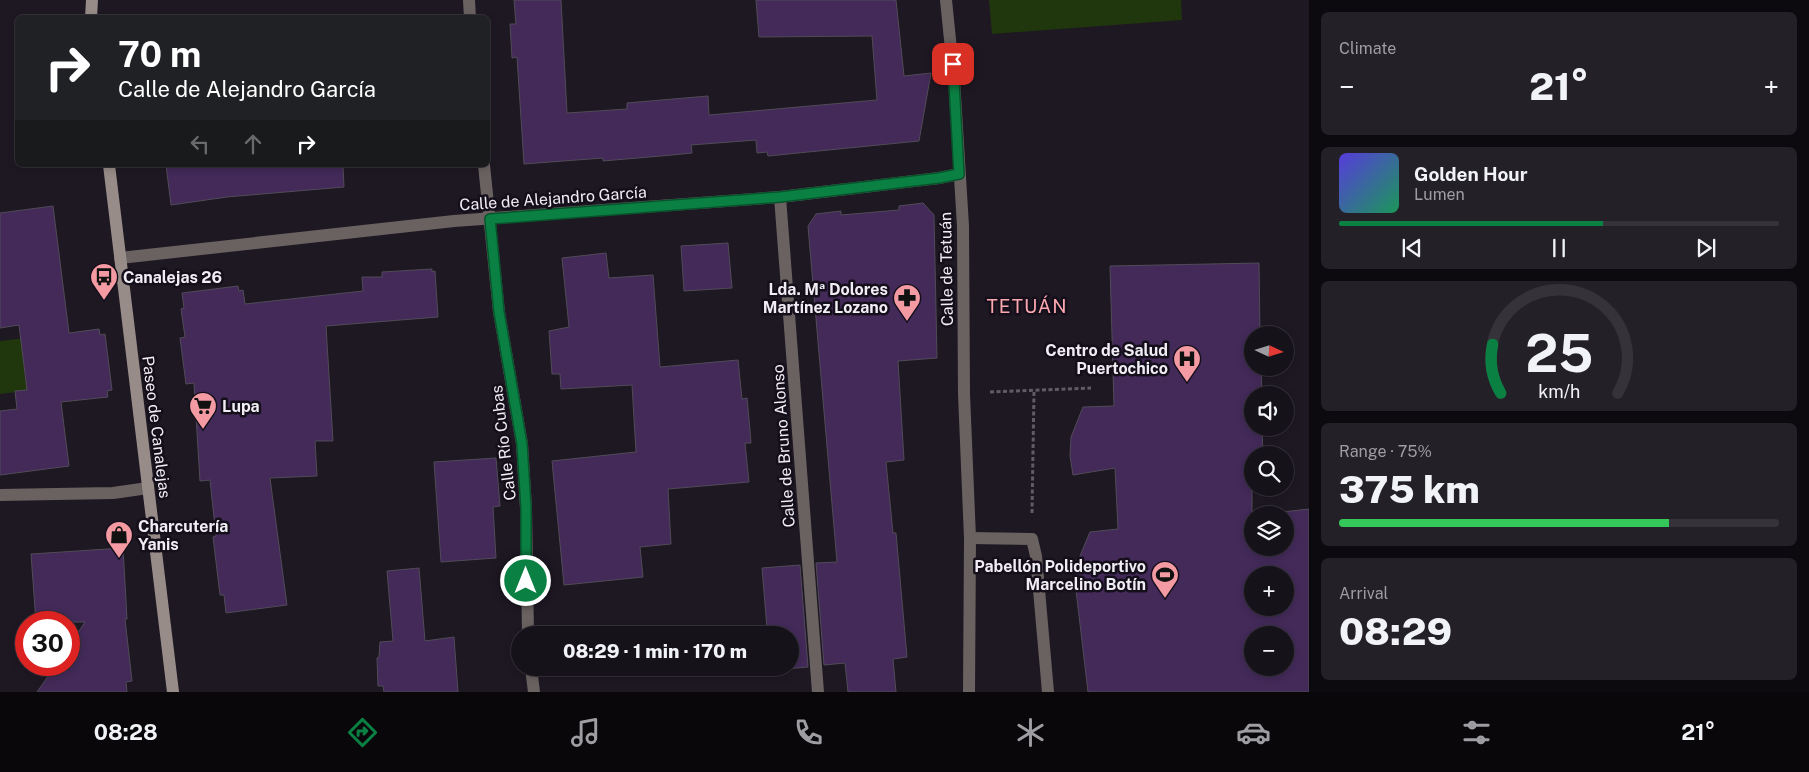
<!DOCTYPE html>
<html lang="en">
<head>
<meta charset="utf-8">
<style>
	:root { --surface:#16121a; --page:#232027; --text:#f1f3f6; --muted:#9e9ea2; --line:#353239; --accent:#0b8043 }
	body { margin:0; font-family:"Public Sans",sans-serif; background:var(--page); color:var(--text); height:100vh; display:flex; flex-direction:column; font-size:19px; white-space:nowrap }
	* { box-sizing:border-box; margin:0 }
	p { font-size:16px; color:var(--muted) }
	.icon { flex:none; width:28px; height:28px; fill:none; stroke:currentColor; stroke-width:2; stroke-linecap:round; stroke-linejoin:round }
	.map { position:relative; flex:1; overflow:hidden }
	.drawer { display:flex; flex-direction:column; gap:12px; padding:12px; background:#0c0a0e; width:500px }
	.drawer>* { flex:none }
	.banner { position:absolute; left:15px; top:15px; width:475px; height:152px; border-radius:8px; box-shadow:0 2px 8px #0003,0 0 0 1px var(--line); background:#202124; color:#fff; overflow:hidden }
	.needle { width:32px; rotate:94deg }
	.tools { position:absolute; left:1244px; top:326px; display:grid; gap:10px }
	.tools a { display:grid; place-items:center; width:50px; height:50px; border-radius:50%; background:var(--surface); box-shadow:0 2px 8px #0003,0 0 0 1px var(--line); font-size:25px }
	.speed { position:absolute; left:15px; top:611px; display:flex; gap:10px; font-size:25px; font-weight:700; text-align:center }
	.speed>* { display:grid; place-content:center; width:65px; height:65px; border-radius:50%; background:var(--surface); box-shadow:0 2px 8px #0003,0 0 0 1px var(--line); line-height:1 }
	.speed .limit { border:8px solid #d22; background:#fff; color:#111 }
	.pin { position:absolute; display:grid; place-items:center; width:42px; height:42px; color:#fff; margin:-21px; border-radius:10px; box-shadow:0 2px 8px #0006 }
	.me { position:absolute; width:55px; margin:-28px; rotate:0deg; stroke-linejoin:round; filter:drop-shadow(0 0 4px #0008) }
	.turn { display:flex; align-items:center; gap:18px; height:105px; padding:0 20px; font-size:22px }
	.turn .icon { width:65px; height:65px; stroke-width:2.5 }
	.turn b { display:block; font-size:35px; line-height:42px }
	.lanes { display:flex; align-items:center; height:48px; padding:0 20px; background:#0003; justify-content:center; gap:25px; direction:ltr }
	.lanes .off { opacity:.35 }
	.big { font-size:38px; font-weight:800; line-height:1.1 }
	.drawer .card { flex:1; display:flex; flex-direction:column; justify-content:center; gap:8px; min-width:0; padding:0 18px; border-radius:8px; background:var(--page) }
	.drawer .dial { align-items:center; gap:0 }
	.dial svg { height:130px; overflow:visible; fill:none; stroke:var(--line); stroke-width:7; stroke-linecap:round; text-anchor:middle }
	.dial text { fill:var(--text); stroke:none }
	.song { display:flex; align-items:center; gap:15px }
	.cover { width:60px; height:60px; border-radius:8px; background:linear-gradient(135deg,hsl(250 70% 55%),hsl(150 70% 35%)) }
	.played { height:5px; border-radius:2px; background:linear-gradient(90deg,var(--accent) 60%,var(--line) 60%) }
	.keys { display:flex; justify-content:space-around; direction:ltr }
	.heat { display:flex; justify-content:space-between; align-items:center; font-size:28px; direction:ltr }
	.charge { height:8px; border-radius:4px; background:linear-gradient(90deg,#34c759 75%,var(--line) 0) }
	.trip { position:absolute; left:511px; top:626px; width:288px; height:50px; border-radius:25px; background:var(--surface); box-shadow:0 2px 8px #0003,0 0 0 1px var(--line); font-weight:800; line-height:50px; text-align:center }
	.dock { display:flex; height:80px; justify-content:space-around; align-items:center; background:#09070a; color:var(--muted) }
	.dock .icon { width:35px; height:35px }
	.dock .current { color:var(--accent) }
	.dock b { font-size:22px; color:var(--text) }
	main { display:flex; flex:1; min-height:0 }
	.map>svg:first-child { display:block }
	.green { fill:#20360d }
	.building { fill:#432a59; stroke:#514b58; fill-rule:evenodd }
	.lines { fill:none; stroke-linecap:round; stroke-linejoin:round }
	.path { stroke:#615b65; stroke-width:3; stroke-dasharray:4 2.5; stroke-linecap:butt }
	.lane { stroke:#6a6260; stroke-width:12 }
	.street { stroke:#6a6260; stroke-width:12 }
	.secondary { stroke:#988c88; stroke-width:12 }
	.route-casing { stroke:#07532c; stroke-width:12 }
	.route { stroke:#0b8043; stroke-width:9 }
	.labels { text-anchor:middle; stroke-width:5; stroke-linejoin:round; paint-order:stroke }
	.street-label { font-size:16px; fill:#f1edf5; stroke:#140f1a }
	.poi-label { font-size:16px; font-weight:bold; fill:#f1edf5; stroke:#140f1a; text-anchor:start }
	.quarter-label { font-size:19px; letter-spacing:1px; fill:#fca8b0; stroke:#140f1a }
</style>
</head>
<body>
<main>
<div class="map">
<svg width="1309" height="692" viewBox="0 0 1309 692">
	<rect width="100%" height="100%" fill="#1e1823"/>
	<g class="green">
		<polygon points="989,0 1181,0 1182,20 992,34"/>
		<polygon points="25,338 28,357 23,358 25,379 30,380 32,390 0,394 0,341"/>
	</g>
	<g class="building">
		<polygon points="514,0 561,0 567,113 627,109 627,103 708,96 709,115 877,100 872,36 759,37 756,0 896,0 904,76 931,73 919,141 768,156 767,152 757,153 756,140 691,145 692,153 672,155 603,161 603,158 524,164 517,57 512,58 510,24 516,24"/>
		<polygon points="166,165 343,165 344,187 227,197 171,205"/>
		<polygon points="923,203 934,215 937,358 898,361 904,460 886,462 893,533 896,533 907,657 893,659 896,692 848,692 845,663 824,665 816,563 837,562 808,226 816,214 841,211 841,215 899,210 899,206"/>
		<polygon points="53,206 69,333 99,329 100,335 105,334 112,390 107,391 108,397 61,402 69,466 0,475 0,411 17,409 15,391 27,390 19,325 0,328 0,213"/>
		<polygon points="728,243 732,288 684,291 681,246"/>
		<polygon points="606,253 609,278 653,275 660,367 738,360 742,399 747,398 749,419 751,443 745,443 749,482 668,489 671,544 640,547 643,577 564,585 552,461 636,452 632,385 561,389 560,374 552,374 549,331 569,327 562,258"/>
		<path d="M1259,263L1260,335H1252V368H1261L1262,395H1252V428H1262L1263,455H1252V548H1285V515H1255L1309,509V692H1088L1076,590L1077,573L1080,556L1090,532L1118,529L1115,468L1073,475L1070,456L1071,437L1083,407L1114,406L1110,266ZM1252,575H1285V608H1252ZM1252,635H1285V668H1252Z"/>
		<polygon points="432,269 432,272 435,271 438,317 326,326 333,441 315,441 317,476 270,478 287,605 226,613 224,595 220,595 213,537 216,536 210,480 200,481 194,383 186,384 180,338 185,337 181,309 184,308 182,293 238,286 239,291 243,290 245,304 363,291 362,277 382,277 382,272"/>
		<polygon points="496,458 500,506 493,507 496,558 441,562 434,462"/>
		<polygon points="123,548 127,619 125,619 132,681 126,682 127,692 37,692 56,665 69,665 69,646 85,622 36,622 31,554"/>
		<polygon points="800,565 808,667 720,675 719,668 790,668 790,635 715,635 715,633 767,628 762,568"/>
		<polygon points="419,568 425,641 454,637 458,692 384,692 383,686 378,686 377,658 379,657 380,642 393,641 387,571"/>
	</g>
	<g class="lines">
		<g class="path">
			<polyline points="990,392 1091,388"/>
			<polyline points="1032,513 1034,391"/>
		</g>
		<polyline class="lane" points="0,495 113,493 148,488"/>
		<g class="street">
			<polyline points="469,0 470,18"/>
			<polyline points="946,0 954,79 963,226 964,394 970,538 969,692"/>
			<polyline points="484,165 499,312 522,444 526,508 528,635"/>
			<polyline points="780,197 818,692"/>
			<polyline points="120,258 454,221 780,197 939,178 959,174"/>
			<polyline points="970,538 1032,539 1036,556 1048,692"/>
			<polyline points="531,668 534,692"/>
		</g>
		<g class="secondary">
			<polyline points="91,18 92,0"/>
			<polyline points="109,165 173,692"/>
		</g>
	</g>
	<g class="lines">
		<defs>
			<polyline id="route" points="526,581 526,508 522,444 499,312 490,219 780,197 939,178 959,174 953,64"/>
		</defs>
		<use href="#route" class="route-casing"/>
		<use href="#route" class="route"/>
	</g>
	<defs>
		<symbol id="bus-pin" viewBox="-11 -11 22 30"><path d="M0 17L-7.5 6A9.5 9.5 0 1 1 7.5 6Z" fill="#f49aa3" stroke="#140f1a"/><path d="M-5-6H5V4H4V6H2V4H-2V6H-4V4H-5ZM-3.5-4V0h7V-4ZM-3.5 1.2v1.5H-2V1.2ZM2 1.2v1.5H3.5V1.2Z" fill="#111"/></symbol>
		<symbol id="pharmacy-pin" viewBox="-11 -11 22 30"><path d="M0 17L-7.5 6A9.5 9.5 0 1 1 7.5 6Z" fill="#f49aa3" stroke="#140f1a"/><path d="M-2-6h4v4h4v4h-4v4h-4v-4h-4v-4h4Z" fill="#111"/></symbol>
		<symbol id="hospital-pin" viewBox="-11 -11 22 30"><path d="M0 17L-7.5 6A9.5 9.5 0 1 1 7.5 6Z" fill="#f49aa3" stroke="#140f1a"/><path d="M-5-5h3v3.5h4V-5h3V5h-3V1.5h-4V5h-3Z" fill="#111"/></symbol>
		<symbol id="supermarket-pin" viewBox="-11 -11 22 30"><path d="M0 17L-7.5 6A9.5 9.5 0 1 1 7.5 6Z" fill="#f49aa3" stroke="#140f1a"/><path d="M-6-5.5h2.5l.6 2H6L4.5 2H-2.5L-4.4-4H-6ZM-1.5 3.2a1.3 1.3 0 1 0 .1 0ZM3 3.2a1.3 1.3 0 1 0 .1 0Z" fill="#111"/></symbol>
		<symbol id="shop-pin" viewBox="-11 -11 22 30"><path d="M0 17L-7.5 6A9.5 9.5 0 1 1 7.5 6Z" fill="#f49aa3" stroke="#140f1a"/><path d="M-5-2.5h2.3a2.7 3.5 0 0 1 5.4 0H5L5.5 6h-11ZM-1.5-2.5h3a1.5 2.3 0 0 0-3 0Z" fill="#111"/></symbol>
		<symbol id="stadium-pin" viewBox="-11 -11 22 30"><path d="M0 17L-7.5 6A9.5 9.5 0 1 1 7.5 6Z" fill="#f49aa3" stroke="#140f1a"/><path d="M0-5a6.5 5 0 1 0 0 10a6.5 5 0 1 0 0-10ZM-3.5-1.8h7v3.6h-7Z" fill="#111"/></symbol>
	</defs>
	<g fill-rule="evenodd">
		<use href="#bus-pin" x="88" y="261" width="32" height="43"/>
		<use href="#pharmacy-pin" x="891" y="282" width="32" height="43"/>
		<use href="#hospital-pin" x="1171" y="343" width="32" height="43"/>
		<use href="#supermarket-pin" x="187" y="390" width="32" height="43"/>
		<use href="#shop-pin" x="103" y="519" width="32" height="43"/>
		<use href="#stadium-pin" x="1149" y="559" width="32" height="43"/>
	</g>
	<g class="labels">
		<g class="street-label">
			<text transform="translate(553 198) rotate(-4)" y="6">Calle de Alejandro García</text>
			<text transform="translate(946 269) rotate(-91)" y="6">Calle de Tetuán</text>
			<text transform="translate(157 427) rotate(83)" y="6">Paseo de Canalejas</text>
			<text transform="translate(503 443) rotate(-97)" y="6">Calle Río Cubas</text>
			<text transform="translate(783 446) rotate(-94)" y="6">Calle de Bruno Alonso</text>
		</g>
		<g class="poi-label">
			<text x="123" y="283">Canalejas 26</text>
			<text x="888" y="295" text-anchor="end">Lda. Mª Dolores<tspan x="888" dy="18">Martínez Lozano</tspan></text>
			<text x="1168" y="356" text-anchor="end">Centro de Salud<tspan x="1168" dy="18">Puertochico</tspan></text>
			<text x="222" y="412">Lupa</text>
			<text x="138" y="532">Charcutería<tspan x="138" dy="18">Yanis</tspan></text>
			<text x="1146" y="572" text-anchor="end">Pabellón Polideportivo<tspan x="1146" dy="18">Marcelino Botín</tspan></text>
		</g>
		<g class="quarter-label">
			<text x="1027" y="313">TETUÁN</text>
		</g>
	</g>
</svg>
<div class="tools">
<a><svg class="needle" viewBox="-14 -14 28 28"><path d="M0-13l5 13h-10z" fill="#e53935"/><path d="M0 13l5-13h-10z" fill="#9e9ea2"/></svg></a>
<a><svg class="icon" aria-label="sound" viewBox="0 0 24 24"><path d="M4 9h4l5-4v14l-5-4H4zM17 9q2 3 0 6"/></svg></a>
<a><svg class="icon" aria-label="search" viewBox="0 0 24 24"><circle cx="10" cy="10" r="6"/><path d="M15 15l6 6"/></svg></a>
<a><svg class="icon" aria-label="layers" viewBox="0 0 24 24"><path d="M12 4l9 5-9 5-9-5zM3 14l9 5 9-5"/></svg></a>
<a>+</a>
<a>−</a>
</div>
<div class="speed"><div class="limit">30</div></div>
<div class="pin" style="left:953px;top:64px;background:#d93025"><svg class="icon" aria-label="arrive" viewBox="0 0 24 24"><path d="M6 21V4h12l-3 4 3 4H6"/></svg></div>
<svg class="me" style="left:526px;top:581px" viewBox="-20 -20 40 40"><circle r="17" fill="#0b8043" stroke="#fff" stroke-width="3"/><path d="M0-11L8 9 0 5-8 9z" fill="#fff"/></svg>
<div class="trip">08:29 · 1 min · 170 m</div>
<div class="banner">
<div class="turn"><svg class="icon" aria-label="right" viewBox="0 0 24 24"><path d="M7 20v-9h11M14 6l5 5-5 5"/></svg><div><b>70 m</b>Calle de Alejandro García</div></div>
<div class="lanes"><svg class="icon off" aria-label="left" viewBox="0 0 24 24"><path d="M17 20v-9H6M10 6l-5 5 5 5"/></svg><svg class="icon off" aria-label="ahead" viewBox="0 0 24 24"><path d="M12 20V5M6 11l6-6 6 6"/></svg><svg class="icon" aria-label="right" viewBox="0 0 24 24"><path d="M7 20v-9h11M14 6l5 5-5 5"/></svg></div>
</div>
</div>
<section class="drawer">
<div class="card"><p>Climate</p>
<div class="heat"><a>−</a><b class="big">21°</b><a>+</a></div>
</div>
<div class="card">
<div class="song"><i class="cover"></i><div><b>Golden Hour</b><p>Lumen</p></div></div>
<div class="played"></div>
<div class="keys"><svg class="icon" aria-label="previous" viewBox="0 0 24 24"><path d="M18 5L8 12l10 7zM5 5v14"/></svg><svg class="icon" aria-label="pause" viewBox="0 0 24 24"><path d="M8 5v14M16 5v14"/></svg><svg class="icon" aria-label="next" viewBox="0 0 24 24"><path d="M6 5l10 7-10 7zM19 5v14"/></svg></div>
</div>
<div class="card dial"><svg viewBox="0 0 100 80">
<path d="M14 69A42 42 0 1 1 86 69"/>
<path d="M14 69A42 42 0 0 1 9 39" stroke="#0b8043"/>
<text x="50" y="56" font-size="32" font-weight="700">25</text>
<text x="50" y="72" font-size="11">km/h</text>
</svg></div>
<div class="card"><p>Range · 75%</p><b class="big">375 km</b><div class="charge"></div></div>
<div class="card"><p>Arrival</p><b class="big">08:29</b></div>
</section>
</main>
<nav class="dock">
<b>08:28</b>
<svg class="icon current" aria-label="directions" viewBox="0 0 24 24"><path d="M12 3l9 9-9 9-9-9zM9 14v-3h6M13 9l2 2-2 2"/></svg>
<svg class="icon" aria-label="music" viewBox="0 0 24 24"><path d="M9 18V5l10-2v13"/><circle cx="6" cy="18" r="3"/><circle cx="16" cy="16" r="3"/></svg>
<svg class="icon" aria-label="phone" viewBox="0 0 24 24"><path d="M5 4h4l2 5-3 2q2 4 5 5l2-3 5 2v4C11 20 4 13 5 4z"/></svg>
<svg class="icon" aria-label="climate" viewBox="0 0 24 24"><path d="M12 3v18M4 7l16 10M4 17L20 7"/></svg>
<svg class="icon" aria-label="car" viewBox="0 0 24 24"><path d="M5 17H2v-5l4-1 3-4h7l3 4 3 1v5h-3M9 17h6M6 11h13"/><circle cx="7" cy="17" r="2"/><circle cx="17" cy="17" r="2"/></svg>
<svg class="icon" aria-label="filters" viewBox="0 0 24 24"><path d="M4 7h16M4 17h16"/><circle cx="9" cy="7" r="2"/><circle cx="15" cy="17" r="2"/></svg>
<b>21°</b>
</nav>
</body>
</html>
